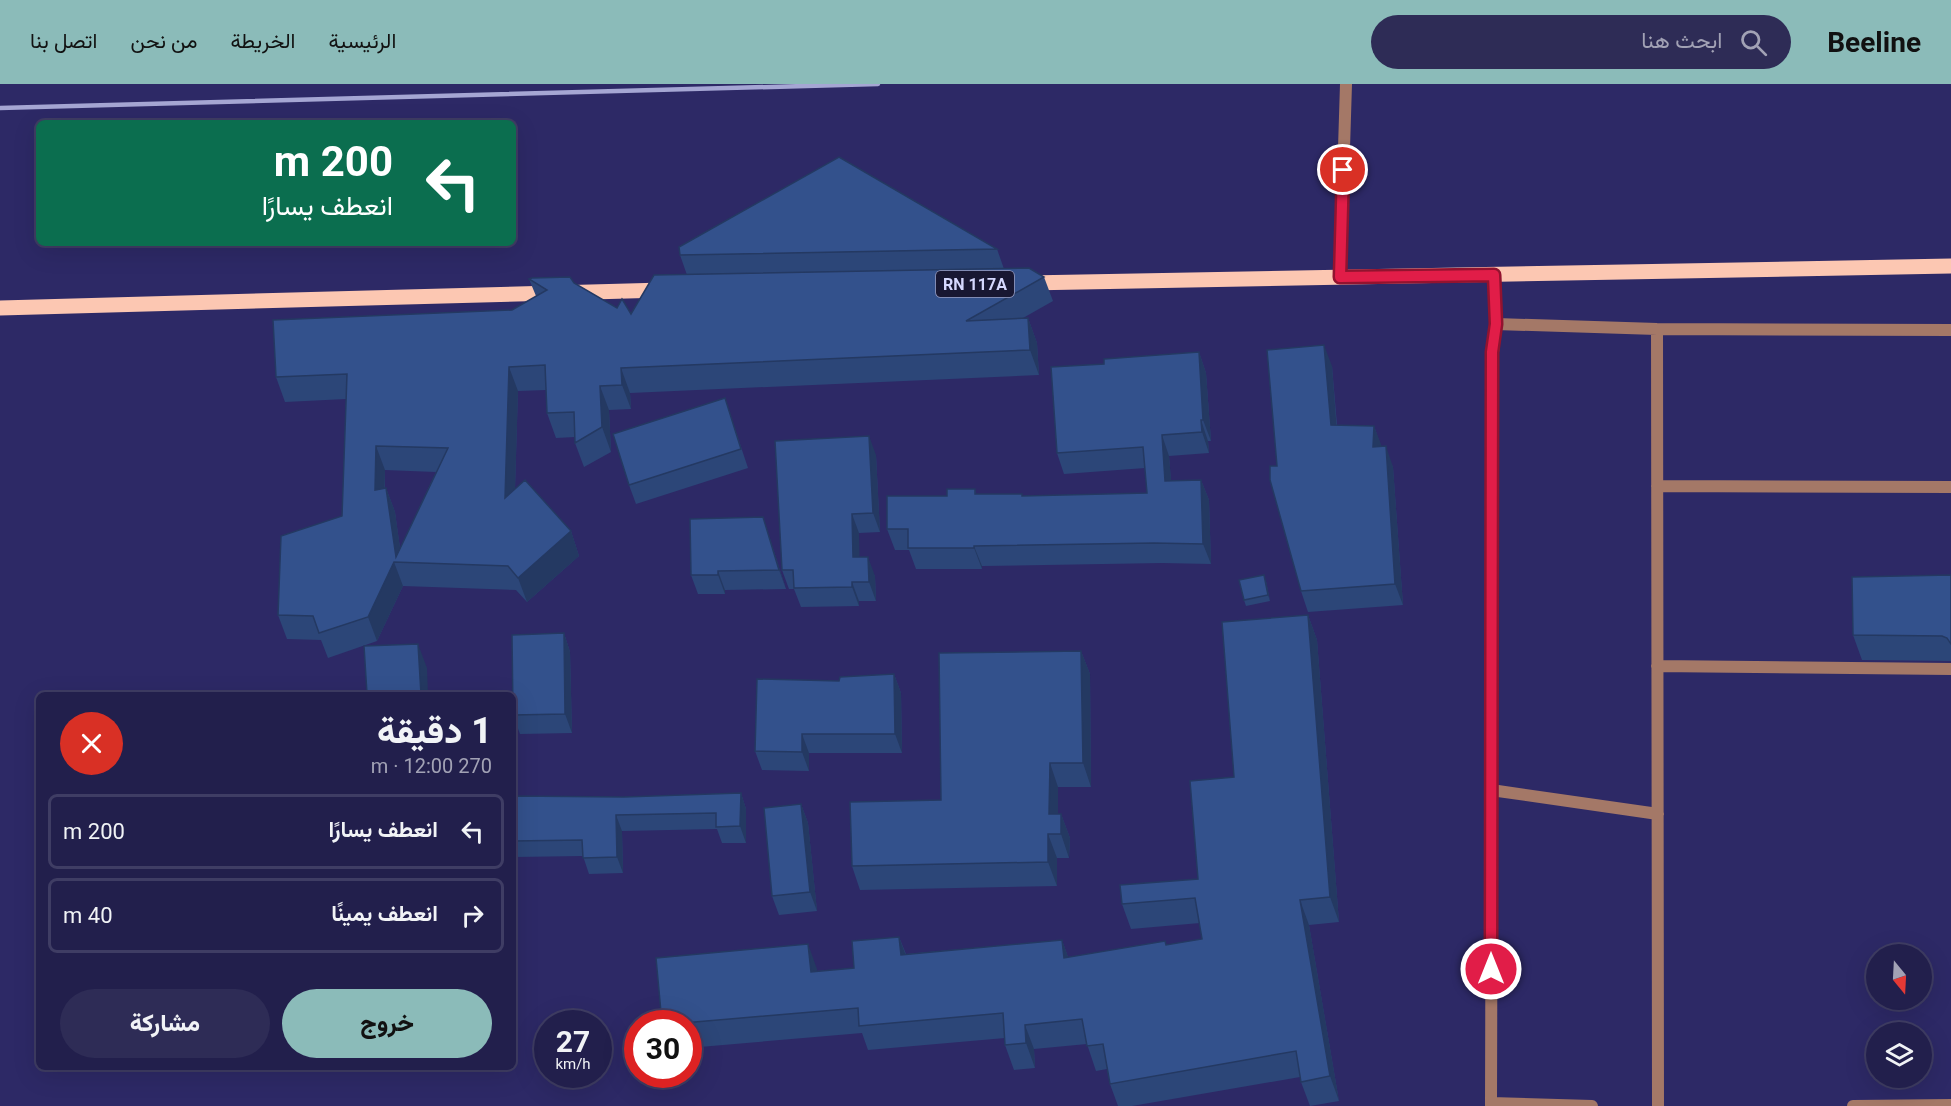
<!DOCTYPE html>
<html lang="ar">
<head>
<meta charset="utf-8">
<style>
  :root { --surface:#221f4c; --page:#2e2c56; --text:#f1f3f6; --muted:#a2a2b5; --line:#3f3d64; --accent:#8bbbb9 }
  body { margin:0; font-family:Roboto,Vazirmatn,sans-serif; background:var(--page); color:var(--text); direction:rtl; height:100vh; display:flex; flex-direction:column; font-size:22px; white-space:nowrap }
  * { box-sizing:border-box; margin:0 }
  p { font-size:20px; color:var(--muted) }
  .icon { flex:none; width:33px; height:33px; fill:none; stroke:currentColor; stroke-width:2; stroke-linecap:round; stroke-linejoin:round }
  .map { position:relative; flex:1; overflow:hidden; direction:ltr }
  .panel { position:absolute; left:36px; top:608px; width:480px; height:378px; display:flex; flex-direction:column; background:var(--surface); border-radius:9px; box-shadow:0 6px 24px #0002,0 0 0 2px var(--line); direction:rtl }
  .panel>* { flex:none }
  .hud { position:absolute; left:36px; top:36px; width:480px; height:126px; border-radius:9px; box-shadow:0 6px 24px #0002,0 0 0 2px var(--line); direction:rtl; background:#0b6e4f; color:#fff; overflow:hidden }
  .needle { width:39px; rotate:162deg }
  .controls { position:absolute; left:1866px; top:860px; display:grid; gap:12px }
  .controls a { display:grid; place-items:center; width:66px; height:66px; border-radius:50%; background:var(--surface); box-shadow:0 6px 24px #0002,0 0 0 2px var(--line); font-size:30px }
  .speed { position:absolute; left:534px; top:926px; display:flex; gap:12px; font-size:30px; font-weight:700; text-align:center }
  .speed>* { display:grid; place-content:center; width:78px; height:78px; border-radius:50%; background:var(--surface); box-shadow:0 6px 24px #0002,0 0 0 2px var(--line); line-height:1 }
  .speed small { font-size:15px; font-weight:400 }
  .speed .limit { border:9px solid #d22; background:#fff; color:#111 }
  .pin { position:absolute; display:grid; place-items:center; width:51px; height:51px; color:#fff; margin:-26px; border:3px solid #fff; border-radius:50%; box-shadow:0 2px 6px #0007 }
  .me { position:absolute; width:66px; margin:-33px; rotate:0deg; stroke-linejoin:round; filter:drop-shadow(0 0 4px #0008) }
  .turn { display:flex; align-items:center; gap:21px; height:126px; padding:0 24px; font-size:27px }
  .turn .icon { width:78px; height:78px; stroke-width:2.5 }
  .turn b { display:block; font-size:42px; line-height:51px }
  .round { display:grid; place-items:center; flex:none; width:63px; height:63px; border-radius:32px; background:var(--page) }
  .head { display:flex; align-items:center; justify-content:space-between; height:102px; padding:0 24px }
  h1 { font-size:36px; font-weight:800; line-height:45px }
  .button { display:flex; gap:12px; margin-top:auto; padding:12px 24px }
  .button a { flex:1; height:69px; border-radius:36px; background:var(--accent); color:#111; font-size:24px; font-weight:800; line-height:69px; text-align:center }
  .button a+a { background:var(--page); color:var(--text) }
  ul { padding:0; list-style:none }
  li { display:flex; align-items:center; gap:18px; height:75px; margin:0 12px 9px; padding:0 12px; border:3px solid var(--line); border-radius:9px }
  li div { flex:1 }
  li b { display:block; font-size:22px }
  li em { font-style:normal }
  header { display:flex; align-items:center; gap:36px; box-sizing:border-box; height:84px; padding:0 30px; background:var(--accent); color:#111 }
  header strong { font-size:28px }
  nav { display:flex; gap:33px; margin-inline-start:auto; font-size:21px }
  .search { width:420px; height:54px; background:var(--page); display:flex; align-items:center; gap:15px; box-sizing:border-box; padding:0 21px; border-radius:33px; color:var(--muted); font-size:22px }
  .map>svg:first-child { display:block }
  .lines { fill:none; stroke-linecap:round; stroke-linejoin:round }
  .minor { stroke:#a47867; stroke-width:12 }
  .primary { stroke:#fcc7b2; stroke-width:15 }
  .rail { stroke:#a5a6d3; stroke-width:4.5 }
  .wall { fill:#2c4678; fill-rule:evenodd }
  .shaded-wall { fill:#243962 }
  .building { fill:#33518c; stroke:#243962; stroke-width:1.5; fill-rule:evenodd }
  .route-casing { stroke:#92132f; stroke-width:15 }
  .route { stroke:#e11d48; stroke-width:10 }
  .labels { text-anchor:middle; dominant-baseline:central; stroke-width:5; stroke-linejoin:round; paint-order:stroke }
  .shield { fill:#181732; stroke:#9c9ec1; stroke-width:1.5 }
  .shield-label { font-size:16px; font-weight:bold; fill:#d5d8fe }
</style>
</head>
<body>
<header>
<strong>Beeline</strong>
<div class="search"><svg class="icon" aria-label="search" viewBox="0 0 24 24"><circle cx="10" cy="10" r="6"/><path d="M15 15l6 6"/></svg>ابحث هنا</div>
<nav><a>الرئيسية</a><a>الخريطة</a><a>من نحن</a><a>اتصل بنا</a></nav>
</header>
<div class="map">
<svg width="1951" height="1022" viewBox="0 0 1951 1022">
  <rect width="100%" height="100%" fill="#2d2966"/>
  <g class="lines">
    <!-- minor -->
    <path class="minor" d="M 1494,191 L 1496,240
      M 1340,193 L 1346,0
      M 1657,245 L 1658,1022
      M 1657,402 L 1951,403
      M 1657,582 L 1951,585
      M 1491,706 L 1658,730
      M 1491,1019 L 1592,1022
      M 1491,1022 L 1493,268 L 1496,240 L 1657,245 L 1951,246
      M 1853,1022 L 1951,1021"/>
    <!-- primary -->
    <path class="primary" d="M 1027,199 L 1951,182
      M 0,224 L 664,206"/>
    <!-- rail -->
    <path class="rail" d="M 0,24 L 878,0"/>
  </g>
  <!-- wall -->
  <path class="wall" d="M 997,165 L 1004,185 L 1044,193 L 1053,217 L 1023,234 L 1028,234 L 1037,259 L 1039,291 L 630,309 L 631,325 L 609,326 L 611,368 L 584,383 L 575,359 L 575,353 L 556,354 L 547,329 L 546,306 L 518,307 L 515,405 L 571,447 L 579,472 L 527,518 L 516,506 L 403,502 L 377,557 L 328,574 L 321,556 L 287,555 L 278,531 L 342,432 L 346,315 L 285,318 L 276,293 L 512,226 L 536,212 L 529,195 L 574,199 L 617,224 L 631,230 L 687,191 L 680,171 ZM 385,386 L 436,388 L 400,464 L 395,428 L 386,404 L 385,404 Z
    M 1199,268 L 1206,289 L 1211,357 L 1208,357 L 1209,369 L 1169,372 L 1171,397 L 1201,396 L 1209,416 L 1211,480 L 1162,479 L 982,482 L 982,485 L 916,485 L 909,466 L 895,466 L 887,445 L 947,412 L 975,405 L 976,410 L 1023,412 L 1147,409 L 1145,384 L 1064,390 L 1057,369 L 1104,280 Z
    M 1332,282 L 1337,341 L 1374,342 L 1381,362 L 1393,383 L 1403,521 L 1308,528 L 1301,507 L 1277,382 Z
    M 731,333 L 748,384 L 636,420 L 629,401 Z
    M 876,371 L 880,448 L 859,449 L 859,473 L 875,492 L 876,517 L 859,517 L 859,522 L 801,523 L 794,505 L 789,505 L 782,486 Z
    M 763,433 L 786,505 L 725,506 L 725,510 L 698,510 L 691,491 Z
    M 1951,491 L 1951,577 L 1862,576 L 1853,551 Z
    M 1266,497 L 1270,517 L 1246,522 L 1244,516 Z
    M 1308,531 L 1317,556 L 1339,838 L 1309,841 L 1339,1017 L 1310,1022 L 1301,998 L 1300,993 L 1132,1022 L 1118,1022 L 1110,1000 L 1107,985 L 1096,987 L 1087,960 L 1034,965 L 1035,984 L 1014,986 L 1005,961 L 1005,954 L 868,966 L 862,949 L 688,964 L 688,939 L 662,939 L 817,885 L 817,887 L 854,884 L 899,853 L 906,870 L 1062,856 L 1068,873 L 1166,861 L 1202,855 L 1200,839 L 1131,845 L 1122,820 L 1198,795 L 1234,693 Z
    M 564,549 L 570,568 L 572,649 L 520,650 L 513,631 Z
    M 1081,567 L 1090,590 L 1091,703 L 1058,703 L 1058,730 L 1061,730 L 1070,754 L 1069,774 L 1057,774 L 1057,802 L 860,806 L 852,782 L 941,716 Z
    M 894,590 L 901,609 L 902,669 L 809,669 L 809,687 L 762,686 L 755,667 L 839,597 Z
    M 741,709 L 746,725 L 746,759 L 722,759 L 717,745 L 622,747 L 623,789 L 589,790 L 583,772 L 514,773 L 513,770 L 513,712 L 624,713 Z
    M 801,720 L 808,739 L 817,827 L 779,831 L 772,812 Z"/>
  <!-- shaded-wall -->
  <path class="shaded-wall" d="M 1028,234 L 1037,259 L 1039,291 L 1030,266 Z
    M 1324,261 L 1332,282 L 1338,362 L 1331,341 Z
    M 1199,268 L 1206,289 L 1211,357 L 1203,336 Z
    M 509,283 L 518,307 L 514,438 L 505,414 Z
    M 621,284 L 630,309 L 631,325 L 622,301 Z
    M 600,302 L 609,326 L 611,368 L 602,343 Z
    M 1201,336 L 1208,357 L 1209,369 L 1202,348 Z
    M 1374,342 L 1382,363 L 1373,363 Z
    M 1162,351 L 1169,372 L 1173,418 L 1165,397 Z
    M 869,352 L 876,371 L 880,448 L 873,429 Z
    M 376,362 L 385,386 L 384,430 L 375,406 Z
    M 1386,362 L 1393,383 L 1403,521 L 1395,500 Z
    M 1201,396 L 1209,416 L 1211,480 L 1203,460 Z
    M 386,404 L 395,428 L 402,478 L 396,473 Z
    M 852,430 L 859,449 L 860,492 L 853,473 Z
    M 763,433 L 769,452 L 786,505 L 779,486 Z
    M 571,447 L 579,472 L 527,518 L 518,494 Z
    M 974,462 L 982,482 L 982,485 L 974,464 Z
    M 868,473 L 875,492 L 876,517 L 869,498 Z
    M 394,478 L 403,502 L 377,557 L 368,533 Z
    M 718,487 L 725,506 L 725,510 L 718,491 Z
    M 1264,491 L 1266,497 L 1270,517 L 1268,511 Z
    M 852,498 L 859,517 L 859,522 L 852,503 Z
    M 1308,531 L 1317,556 L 1339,838 L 1330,813 Z
    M 564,549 L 570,568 L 572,649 L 565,630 Z
    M 418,560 L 427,584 L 428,610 L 421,610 Z
    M 1081,567 L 1090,590 L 1091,703 L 1083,679 Z
    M 894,590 L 901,609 L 902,669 L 895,650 Z
    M 802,650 L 809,669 L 809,687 L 802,668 Z
    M 1050,679 L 1058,703 L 1058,750 L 1049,730 Z
    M 741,709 L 746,725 L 746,759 L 740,742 Z
    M 801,720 L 808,739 L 817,827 L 810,808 Z
    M 1061,730 L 1070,754 L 1069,774 L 1061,750 Z
    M 616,731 L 622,747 L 623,789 L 617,773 Z
    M 1048,750 L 1057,774 L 1057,802 L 1048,778 Z
    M 1300,816 L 1309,841 L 1339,1017 L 1330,992 Z
    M 899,853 L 908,877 L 901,871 Z
    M 1062,856 L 1071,881 L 1064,874 Z
    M 808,860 L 817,885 L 820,912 L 811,888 Z
    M 1025,941 L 1034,965 L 1035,984 L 1026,959 Z"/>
  <!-- building -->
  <path class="building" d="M 839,73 L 997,165 L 680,171 L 679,163 Z
    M 1029,184 L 1044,193 L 966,237 L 1028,234 L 1030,266 L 621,284 L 622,301 L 600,302 L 602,343 L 575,359 L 574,328 L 547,329 L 545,281 L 509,283 L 505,414 L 525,396 L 571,447 L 518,494 L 508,482 L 394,478 L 368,533 L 319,549 L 313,532 L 278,531 L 281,452 L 342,432 L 347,290 L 276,293 L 273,236 L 512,226 L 547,206 L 529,195 L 532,194 L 570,193 L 574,199 L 617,224 L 622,215 L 631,230 L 654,191 ZM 376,362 L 448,364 L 396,473 L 386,404 L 375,406 Z
    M 1324,261 L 1331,341 L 1374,342 L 1373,363 L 1386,362 L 1395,500 L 1301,507 L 1270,396 L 1270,382 L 1277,382 L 1267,266 Z
    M 1199,268 L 1203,336 L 1201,336 L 1202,348 L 1162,351 L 1165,397 L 1201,396 L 1203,460 L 1154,459 L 974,462 L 974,464 L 908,464 L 908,445 L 887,445 L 887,412 L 947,412 L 947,405 L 975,405 L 975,410 L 1022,410 L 1022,412 L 1147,409 L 1143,363 L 1057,369 L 1051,283 L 1104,280 L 1104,275 Z
    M 725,314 L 741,365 L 629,401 L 613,350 Z
    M 869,352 L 873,429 L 852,430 L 853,473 L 868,473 L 869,498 L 852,498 L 852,503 L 794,504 L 793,486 L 782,486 L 775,357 Z
    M 763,433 L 779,486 L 718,487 L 718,491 L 691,491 L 690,435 Z
    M 1264,491 L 1268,511 L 1244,516 L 1239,496 Z
    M 1951,491 L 1951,560 L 1947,554 L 1942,552 L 1853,551 L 1852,493 Z
    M 1308,531 L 1330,813 L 1300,816 L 1330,992 L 1301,998 L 1296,967 L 1110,1000 L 1103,960 L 1087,962 L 1082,935 L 1025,941 L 1026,959 L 1005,961 L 1003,929 L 859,942 L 858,924 L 683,939 L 662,939 L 656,874 L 808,860 L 811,888 L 854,884 L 852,857 L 899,853 L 901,871 L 1062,856 L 1064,874 L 1165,857 L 1166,861 L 1202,855 L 1195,814 L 1122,820 L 1120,801 L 1198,795 L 1190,697 L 1234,693 L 1222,538 Z
    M 564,549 L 565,630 L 513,631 L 512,551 Z
    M 418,560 L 421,610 L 367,610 L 364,562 Z
    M 1081,567 L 1083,679 L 1050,679 L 1049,730 L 1061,730 L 1061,750 L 1048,750 L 1048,778 L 852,782 L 850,718 L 941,716 L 939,569 Z
    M 894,590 L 895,650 L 802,650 L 802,668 L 755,667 L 757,595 L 839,597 L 840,593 Z
    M 741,709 L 740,742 L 716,743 L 716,729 L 616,731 L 617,773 L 583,774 L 582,756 L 513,757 L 513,712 L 624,713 Z
    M 801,720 L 810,808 L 772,812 L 764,724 Z"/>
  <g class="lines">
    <defs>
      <path id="route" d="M 1343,86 L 1340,193 L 1494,191 L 1496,240 L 1492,268 L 1491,885"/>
    </defs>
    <!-- route casing -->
    <use href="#route" class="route-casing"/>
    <!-- route -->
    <use href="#route" class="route"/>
  </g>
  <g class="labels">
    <!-- shield labels -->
    <rect class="shield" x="936" y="187" width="78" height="26" rx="4.5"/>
    <g class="shield-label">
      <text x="975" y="200">RN 117A</text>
    </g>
  </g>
</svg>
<div class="controls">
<a><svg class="needle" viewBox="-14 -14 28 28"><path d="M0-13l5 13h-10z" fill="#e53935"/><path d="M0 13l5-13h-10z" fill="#a2a2b5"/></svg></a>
<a><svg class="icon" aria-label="layers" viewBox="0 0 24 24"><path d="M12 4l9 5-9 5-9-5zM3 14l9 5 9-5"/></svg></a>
</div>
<div class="speed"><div>27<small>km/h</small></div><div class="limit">30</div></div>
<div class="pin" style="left:1343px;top:86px;background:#d93025"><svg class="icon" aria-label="arrive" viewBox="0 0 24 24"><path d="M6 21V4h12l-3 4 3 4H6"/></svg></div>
<svg class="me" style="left:1491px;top:885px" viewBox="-20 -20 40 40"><circle r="17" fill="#e11d48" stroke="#fff" stroke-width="3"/><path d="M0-11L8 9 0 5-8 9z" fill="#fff"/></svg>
<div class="hud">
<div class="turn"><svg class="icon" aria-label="left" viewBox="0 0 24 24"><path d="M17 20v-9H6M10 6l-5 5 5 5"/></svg><div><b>200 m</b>انعطف يسارًا</div></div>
</div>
<section class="panel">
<div class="head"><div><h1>1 دقيقة</h1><p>270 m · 12:00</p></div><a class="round" style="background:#d93025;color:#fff"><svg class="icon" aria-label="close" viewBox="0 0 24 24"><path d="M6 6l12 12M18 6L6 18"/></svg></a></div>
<ul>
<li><svg class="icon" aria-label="left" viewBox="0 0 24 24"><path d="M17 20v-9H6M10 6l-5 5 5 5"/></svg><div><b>انعطف يسارًا</b></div><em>200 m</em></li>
<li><svg class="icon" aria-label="right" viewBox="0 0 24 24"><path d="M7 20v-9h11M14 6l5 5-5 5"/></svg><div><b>انعطف يمينًا</b></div><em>40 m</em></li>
</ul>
<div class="button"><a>خروج</a><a>مشاركة</a></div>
</section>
</div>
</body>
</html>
